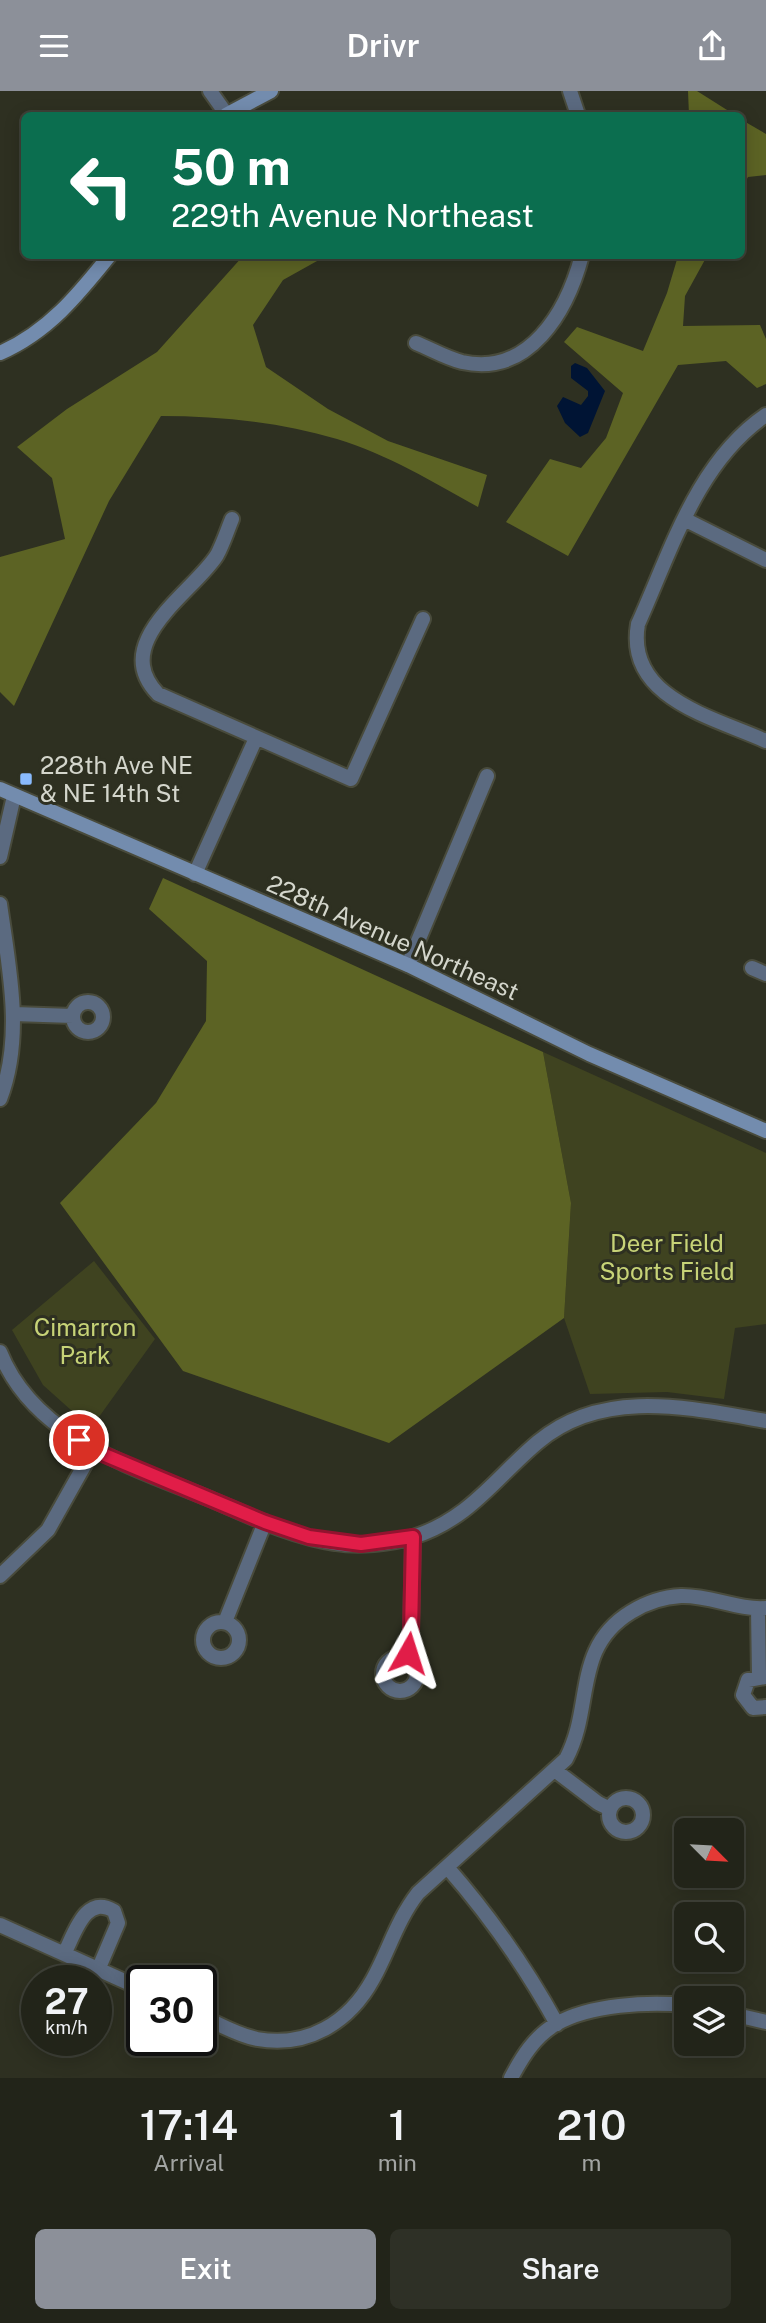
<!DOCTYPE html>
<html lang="en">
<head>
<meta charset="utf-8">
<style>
  :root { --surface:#222419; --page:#2e3026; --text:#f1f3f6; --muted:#a2a4a2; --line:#3f4138; --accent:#8c9099 }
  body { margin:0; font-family:"Public Sans",sans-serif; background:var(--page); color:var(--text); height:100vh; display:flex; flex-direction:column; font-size:26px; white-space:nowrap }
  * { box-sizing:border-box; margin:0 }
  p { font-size:23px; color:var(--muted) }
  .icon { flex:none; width:38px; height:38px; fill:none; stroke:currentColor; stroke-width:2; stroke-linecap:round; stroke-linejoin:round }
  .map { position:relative; height:1987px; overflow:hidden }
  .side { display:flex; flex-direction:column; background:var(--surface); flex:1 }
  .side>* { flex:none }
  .guide { position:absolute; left:21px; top:21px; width:724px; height:147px; border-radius:10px; box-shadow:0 4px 18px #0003,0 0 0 2px var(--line); background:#0b6e4f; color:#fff; overflow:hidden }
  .needle { width:46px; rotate:114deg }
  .controls { position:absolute; left:674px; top:1727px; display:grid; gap:14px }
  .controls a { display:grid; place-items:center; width:70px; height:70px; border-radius:10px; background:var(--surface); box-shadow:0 4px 18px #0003,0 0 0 2px var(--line); font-size:35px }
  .speed { position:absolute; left:21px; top:1874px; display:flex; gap:14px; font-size:35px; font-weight:700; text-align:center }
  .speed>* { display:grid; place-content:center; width:91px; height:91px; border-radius:50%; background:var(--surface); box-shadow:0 4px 18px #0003,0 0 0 2px var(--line); line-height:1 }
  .speed small { font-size:18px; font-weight:400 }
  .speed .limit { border:4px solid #111; border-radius:10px; background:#fff; color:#111 }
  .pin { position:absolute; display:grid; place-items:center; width:60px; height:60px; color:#fff; margin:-30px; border:4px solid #fff; border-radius:50%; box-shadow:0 2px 7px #0007 }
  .me { position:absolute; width:77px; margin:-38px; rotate:6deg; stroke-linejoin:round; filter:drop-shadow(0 0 5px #0008) }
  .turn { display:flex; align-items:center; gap:24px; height:147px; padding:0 35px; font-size:32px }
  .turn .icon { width:91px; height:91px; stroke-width:2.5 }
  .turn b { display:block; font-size:49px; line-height:60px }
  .eta { display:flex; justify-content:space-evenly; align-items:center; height:119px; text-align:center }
  .eta b { font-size:42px; font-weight:600; line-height:49px }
  .primary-button { display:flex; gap:14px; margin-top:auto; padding:14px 35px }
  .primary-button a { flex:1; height:80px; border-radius:10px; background:var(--accent); color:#fff; font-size:28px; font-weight:600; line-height:80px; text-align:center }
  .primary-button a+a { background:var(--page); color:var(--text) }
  header { display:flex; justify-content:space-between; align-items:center; height:91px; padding:0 35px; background:var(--accent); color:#fff; font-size:32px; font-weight:600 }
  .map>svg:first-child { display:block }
  .green { fill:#3f4320 }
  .forest { fill:#5c6324 }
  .water { fill:#001434 }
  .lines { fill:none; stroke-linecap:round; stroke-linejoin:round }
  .street-casing { stroke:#494b3c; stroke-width:18 }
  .secondary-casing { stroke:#494b3c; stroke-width:18 }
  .street { stroke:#5b6a80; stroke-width:14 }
  .secondary { stroke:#738cae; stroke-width:14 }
  .route-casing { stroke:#92132f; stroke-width:18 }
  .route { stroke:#e11d48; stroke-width:12 }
  .poi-dot { fill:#89bafc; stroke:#2e3021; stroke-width:2.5 }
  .labels { text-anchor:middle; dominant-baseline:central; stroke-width:6; stroke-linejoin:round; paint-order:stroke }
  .poi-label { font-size:24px; fill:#d4d6cc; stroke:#2e3021; text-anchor:start }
  .street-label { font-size:24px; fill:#d4d6cc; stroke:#2e3021 }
  .park-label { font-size:24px; fill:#c7d377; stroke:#2e3021 }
</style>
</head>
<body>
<header><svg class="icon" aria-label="menu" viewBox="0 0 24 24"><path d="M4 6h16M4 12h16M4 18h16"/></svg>Drivr<svg class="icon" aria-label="share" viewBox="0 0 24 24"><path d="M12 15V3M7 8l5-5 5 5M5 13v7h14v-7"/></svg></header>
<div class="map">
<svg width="766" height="1987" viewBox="0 0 766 1987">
  <rect width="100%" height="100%" fill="#2e3021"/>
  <!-- green -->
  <path class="green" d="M 543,961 L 766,1062 L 766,1233 L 735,1237 L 724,1308 L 667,1301 L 590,1303 L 564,1227 L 571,1112 Z
    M 94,1170 L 155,1248 L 91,1337 L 43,1294 L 12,1239 Z"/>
  <!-- forest -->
  <path class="forest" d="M 688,0 L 697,0 L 735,24 L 689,24 Z
    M 742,29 L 766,43 L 766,84 L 748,86 L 742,97 Z
    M 243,165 L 326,165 L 283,189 L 253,234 L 266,276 L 328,318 L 388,350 L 487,384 L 478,416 C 433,391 387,363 337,348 C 280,331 220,325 161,325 L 109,410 L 14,615 L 0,601 L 0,466 L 65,448 L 52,387 L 17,356 L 67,318 L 157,261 Z
    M 678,165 L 707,165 L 685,205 L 683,235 L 760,234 L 766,248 L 766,293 L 757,297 L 726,270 L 678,274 L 568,465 L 506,431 L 550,368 L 581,377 L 606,347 L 623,302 L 564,251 L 577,236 L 643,260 L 667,202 Z
    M 163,787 L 543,961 L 571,1112 L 564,1227 L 389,1352 L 183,1280 L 60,1112 L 156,1012 L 206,930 L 207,870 L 149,818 Z"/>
  <!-- water -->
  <path class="water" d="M 575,272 L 587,277 L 605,300 L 588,342 L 580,346 L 565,332 L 557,315 L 563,306 L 581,314 L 588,305 L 588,300 L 571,287 L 571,275 Z"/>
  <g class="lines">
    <defs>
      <path id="street" d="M 210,0 L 227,24
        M 570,0 L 578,24
        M 416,252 C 431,258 446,267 462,271 C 529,286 567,221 582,164
        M 766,324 C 697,371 671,460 638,533 C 625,607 713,626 766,650
        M 232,428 C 227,440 223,453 217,464 C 194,501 108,551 158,603 L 351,688 L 423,528
        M 686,429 L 766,469
        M 0,766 L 14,705
        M 195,783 L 256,647
        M 0,813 C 9,878 24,945 0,1008
        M 408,874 L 487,685
        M 752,877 L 766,883
        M73 926a15 15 0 1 1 30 0a15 15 0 1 1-30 0Z
        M 14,923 L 73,925
        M 0,1261 C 34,1347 133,1376 210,1408 C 250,1425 292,1446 335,1452 C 358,1456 390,1453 413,1446 C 470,1428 496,1386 538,1351 C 603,1296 690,1317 766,1330
        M 0,1485 L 48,1439 L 93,1359
        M 758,1518 L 759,1585
        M 225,1531 L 265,1431
        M203 1549a18 18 0 1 1 36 0a18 18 0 1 1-36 0Z
        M383 1583a17 17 0 1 1 34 0a17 17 0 1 1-34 0Z
        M 406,1568 L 411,1541 L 413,1446
        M 765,1586 L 748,1589 L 743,1604 L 753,1617 L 766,1616
        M 556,1680 L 598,1712 L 610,1718
        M609 1724a17 17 0 1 1 34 0a17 17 0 1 1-34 0Z
        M 447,1776 C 490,1825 525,1875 557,1933
        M 0,1834 L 142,1898
        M 64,1863 C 75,1842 85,1803 114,1820 L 118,1832 L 98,1879
        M 732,1923 L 766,1931
        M 201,1925 C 219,1933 237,1944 257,1948 C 307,1957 349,1932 373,1888 C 389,1859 397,1829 418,1802 L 566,1668 C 594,1616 572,1557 631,1521 C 647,1511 662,1506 681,1505 C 710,1504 737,1519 766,1517
        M 511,1987 C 522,1966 535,1945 556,1933 C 591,1913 647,1911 686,1914"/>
      <path id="secondary" d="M 226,24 L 271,0
        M 0,262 C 48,241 78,204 110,164
        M 0,698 L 408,874 L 589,963 L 766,1040"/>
    </defs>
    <!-- street casing -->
    <use href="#street" class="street-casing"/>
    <!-- secondary casing -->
    <use href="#secondary" class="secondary-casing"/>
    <!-- street -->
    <use href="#street" class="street"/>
    <!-- secondary -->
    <use href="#secondary" class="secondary"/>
  </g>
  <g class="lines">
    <defs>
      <path id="route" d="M 79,1349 L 93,1359 L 265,1431 L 309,1446 L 361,1453 L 413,1446 L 411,1541 L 408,1562"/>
    </defs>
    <!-- route casing -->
    <use href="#route" class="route-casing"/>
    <!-- route -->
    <use href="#route" class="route"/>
  </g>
  <!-- markers -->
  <rect class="poi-dot" x="19" y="681" width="14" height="14" rx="3.5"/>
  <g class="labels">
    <!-- poi labels -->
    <g class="poi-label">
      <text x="40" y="674">228th Ave NE<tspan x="40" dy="28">&amp; NE 14th St</tspan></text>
    </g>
    <!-- street labels -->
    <g class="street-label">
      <text transform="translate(393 846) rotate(24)">228th Avenue Northeast</text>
    </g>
    <!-- park labels -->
    <g class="park-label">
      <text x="667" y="1152">Deer Field<tspan x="667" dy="28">Sports Field</tspan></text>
      <text x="85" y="1236">Cimarron<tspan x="85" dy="28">Park</tspan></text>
    </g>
  </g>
</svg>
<div class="controls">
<a><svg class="needle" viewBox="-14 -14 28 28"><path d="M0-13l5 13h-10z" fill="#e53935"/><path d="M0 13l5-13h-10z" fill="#a2a4a2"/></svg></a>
<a><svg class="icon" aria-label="search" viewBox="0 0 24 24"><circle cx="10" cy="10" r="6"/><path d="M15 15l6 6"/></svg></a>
<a><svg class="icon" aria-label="layers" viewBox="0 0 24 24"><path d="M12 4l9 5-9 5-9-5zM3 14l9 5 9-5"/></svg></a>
</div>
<div class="speed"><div>27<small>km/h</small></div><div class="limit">30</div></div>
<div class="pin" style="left:79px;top:1349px;background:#d93025"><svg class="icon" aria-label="arrive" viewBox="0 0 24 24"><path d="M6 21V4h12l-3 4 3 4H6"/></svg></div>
<svg class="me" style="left:408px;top:1562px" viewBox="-20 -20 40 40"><path d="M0-17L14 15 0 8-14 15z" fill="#e11d48" stroke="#fff" stroke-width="4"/></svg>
<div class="guide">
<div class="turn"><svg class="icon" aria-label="left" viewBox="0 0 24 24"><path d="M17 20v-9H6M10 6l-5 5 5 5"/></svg><div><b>50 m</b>229th Avenue Northeast</div></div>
</div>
</div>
<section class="side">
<div class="eta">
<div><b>17:14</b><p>Arrival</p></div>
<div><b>1</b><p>min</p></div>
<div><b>210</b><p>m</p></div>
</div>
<div class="primary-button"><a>Exit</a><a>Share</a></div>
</section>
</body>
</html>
